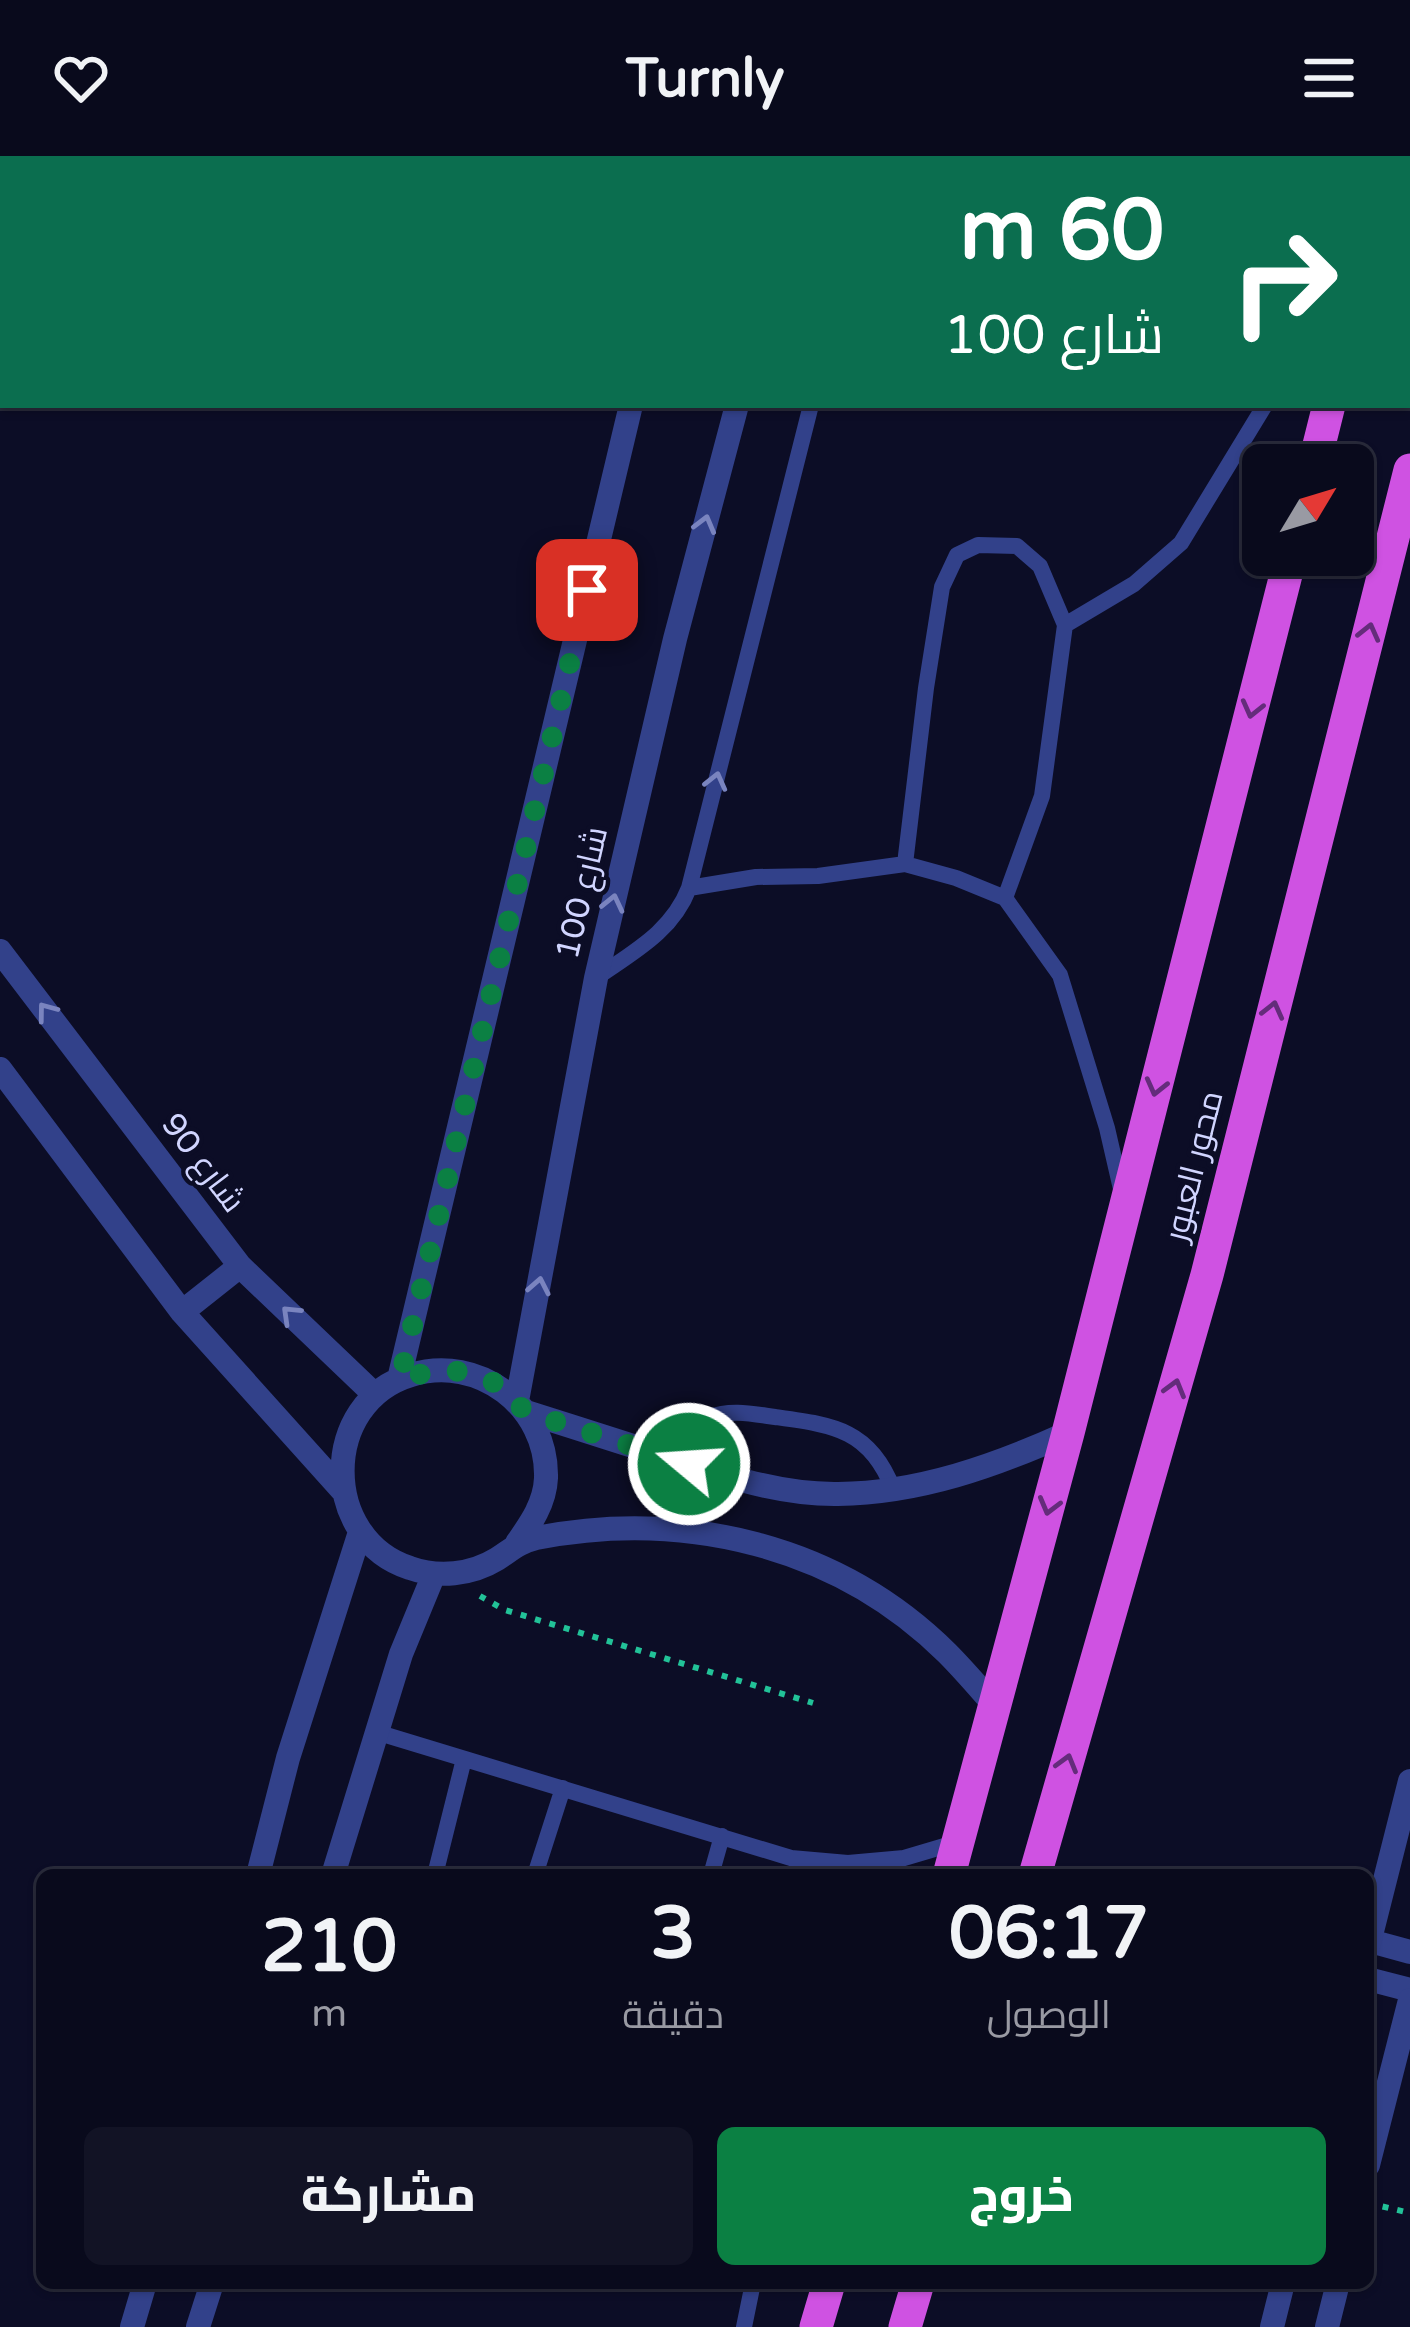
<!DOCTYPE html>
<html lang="ar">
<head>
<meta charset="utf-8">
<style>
  :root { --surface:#090a1c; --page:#121325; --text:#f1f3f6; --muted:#999aa3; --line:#292b3b; --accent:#0b8043 }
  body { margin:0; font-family:"Varela Round",Cairo,sans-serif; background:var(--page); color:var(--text); direction:rtl; height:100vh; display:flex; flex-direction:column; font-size:45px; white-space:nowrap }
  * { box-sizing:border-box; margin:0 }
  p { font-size:39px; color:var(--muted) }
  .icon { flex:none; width:66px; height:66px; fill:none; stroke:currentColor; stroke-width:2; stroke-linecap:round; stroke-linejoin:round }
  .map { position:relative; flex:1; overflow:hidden; direction:ltr }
  .sheet { position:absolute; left:36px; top:1713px; width:1338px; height:420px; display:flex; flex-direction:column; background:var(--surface); border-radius:18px; box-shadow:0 3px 9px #0004,0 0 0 3px var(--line); direction:rtl }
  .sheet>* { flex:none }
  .top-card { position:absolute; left:0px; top:0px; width:1410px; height:252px; box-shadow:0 3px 9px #0004,0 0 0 3px var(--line); direction:rtl; background:#0b6e4f; color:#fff; overflow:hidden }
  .needle { width:78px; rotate:52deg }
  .buttons { position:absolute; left:1242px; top:288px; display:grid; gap:24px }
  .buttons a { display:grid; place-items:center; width:132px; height:132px; border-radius:18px; background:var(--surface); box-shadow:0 3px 9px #0004,0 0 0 3px var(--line); font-size:60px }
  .pin { position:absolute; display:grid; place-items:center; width:102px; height:102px; color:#fff; margin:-51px; border-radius:24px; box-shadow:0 6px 18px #0006 }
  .me { position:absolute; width:132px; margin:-66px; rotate:288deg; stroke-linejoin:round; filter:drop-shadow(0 0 9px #0008) }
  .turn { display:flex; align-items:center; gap:42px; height:252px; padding:0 48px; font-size:54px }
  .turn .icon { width:156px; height:156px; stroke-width:2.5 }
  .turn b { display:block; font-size:84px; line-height:102px }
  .eta { display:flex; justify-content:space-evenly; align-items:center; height:204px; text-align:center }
  .eta b { font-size:72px; font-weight:800; line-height:84px }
  .button { display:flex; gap:24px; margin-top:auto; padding:24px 48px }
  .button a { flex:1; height:138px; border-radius:18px; background:var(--accent); color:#fff; font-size:48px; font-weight:800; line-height:138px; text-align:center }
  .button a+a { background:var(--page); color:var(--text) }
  header { display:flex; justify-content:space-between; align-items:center; height:156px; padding:0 48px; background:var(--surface); font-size:54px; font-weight:800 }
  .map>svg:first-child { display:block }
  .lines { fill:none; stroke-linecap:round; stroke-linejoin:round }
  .path { stroke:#22c298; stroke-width:6; stroke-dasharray:6 9; stroke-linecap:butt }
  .service { stroke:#32418a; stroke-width:16 }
  .minor { stroke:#32418a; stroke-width:24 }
  .tertiary { stroke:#32418a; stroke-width:24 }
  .trunk { stroke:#cf52e2; stroke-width:33 }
  .oneway { stroke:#7a84bf }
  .oneway2 { stroke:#642c7b }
  .route { stroke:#0b8043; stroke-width:21; stroke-dasharray:0 37.8 }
  .labels { text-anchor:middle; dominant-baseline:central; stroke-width:9; stroke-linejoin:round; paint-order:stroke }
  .street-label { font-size:33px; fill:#d1d5ff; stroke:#0c0d26 }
</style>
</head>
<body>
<header><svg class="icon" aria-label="menu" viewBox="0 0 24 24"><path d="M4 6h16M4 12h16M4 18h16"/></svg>Turnly<svg class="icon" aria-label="heart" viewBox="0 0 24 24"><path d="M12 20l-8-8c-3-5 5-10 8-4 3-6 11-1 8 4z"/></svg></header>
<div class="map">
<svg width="1410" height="2171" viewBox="0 0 1410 2171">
  <rect width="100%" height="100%" fill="#0c0d26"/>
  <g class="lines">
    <!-- path -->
    <path class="path" d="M 480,1440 L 505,1454 L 813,1547
      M 1368,2047 L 1410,2057"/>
    <!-- service -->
    <path class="service" d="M 0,44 L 3,45
      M 1065,469 L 1134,428 L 1181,387 L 1265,249
      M 905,708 L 926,532 L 942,431 L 957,399 L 978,389 L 1017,390 L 1040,410 L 1065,469 L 1042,640 L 1005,742
      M 689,732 L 756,721 L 818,720 L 905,708 L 956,722 L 1005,742 L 1060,819 L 1107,972 L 1121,1033
      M 596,822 C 633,796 672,776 689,732 L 811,249
      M 655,1297 C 672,1285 690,1268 710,1261 C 731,1253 753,1258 775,1261 C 833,1269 870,1273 893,1333
      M 376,1576 L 791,1702 L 848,1707 L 904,1702 L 958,1686
      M 435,1719 L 464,1603
      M 535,1719 L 563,1632
      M 711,1719 L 722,1680
      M 744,2171 L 753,2127"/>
    <!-- minor -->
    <path class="minor" d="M 1370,1785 L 1410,1796
      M 1368,1823 L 1410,1834"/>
    <!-- tertiary -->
    <path class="tertiary" d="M 694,3 L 695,0
      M 801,3 L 802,0
      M 0,795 L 240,1110 L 375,1239
      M 0,913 L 182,1156 L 342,1334
      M 182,1156 L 240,1110
      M 399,1223 L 631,249
      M 517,1245 L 596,822 L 675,483 L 737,249
      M 526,1256 C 570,1270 615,1284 658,1298 C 716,1317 777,1339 838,1338 C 919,1337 995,1310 1068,1277
      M 517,1387 C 531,1367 545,1347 546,1322 C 548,1250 478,1198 411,1219 C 320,1246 320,1383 410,1412 C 438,1422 471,1419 497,1403 C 511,1394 519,1386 536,1382 C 684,1353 838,1389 947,1497 C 964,1514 980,1533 996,1551
      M 258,1719 L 288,1602 L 360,1376
      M 333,1719 L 401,1498 L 434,1418
      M 1368,1791 L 1410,1625
      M 1368,2009 L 1410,1844
      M 132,2171 L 145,2127
      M 198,2171 L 212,2127
      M 1272,2171 L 1283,2127
      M 1327,2171 L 1338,2127"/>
    <!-- trunk -->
    <path class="trunk" d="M 1391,3 L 1392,0
      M 1314,309 L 1329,249
      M 949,1719 L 1068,1277 L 1291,399
      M 1035,1719 L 1207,1119 L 1410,314
      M 816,2171 L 829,2127
      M 905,2171 L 918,2127"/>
  </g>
  <!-- one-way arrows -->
  <defs><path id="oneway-chevron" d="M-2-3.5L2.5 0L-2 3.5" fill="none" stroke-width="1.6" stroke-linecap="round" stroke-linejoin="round" transform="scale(3)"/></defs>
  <g class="oneway">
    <use href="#oneway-chevron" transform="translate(705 368) rotate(-75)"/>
    <use href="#oneway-chevron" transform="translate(716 625) rotate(-76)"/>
    <use href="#oneway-chevron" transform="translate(613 747) rotate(-77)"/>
    <use href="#oneway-chevron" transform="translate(46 855) rotate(-127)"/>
    <use href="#oneway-chevron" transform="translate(539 1130) rotate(-79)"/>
    <use href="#oneway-chevron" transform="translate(290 1158) rotate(-136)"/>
  </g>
  <g class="oneway2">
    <use href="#oneway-chevron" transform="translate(1369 476) rotate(-76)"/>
    <use href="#oneway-chevron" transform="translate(1252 553) rotate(104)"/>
    <use href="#oneway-chevron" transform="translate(1273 854) rotate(-76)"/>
    <use href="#oneway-chevron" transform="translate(1156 931) rotate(104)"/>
    <use href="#oneway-chevron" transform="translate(1175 1232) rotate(-74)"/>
    <use href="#oneway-chevron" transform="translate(1049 1350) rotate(105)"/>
    <use href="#oneway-chevron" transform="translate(1067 1607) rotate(-74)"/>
  </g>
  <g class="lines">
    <!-- route -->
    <path class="route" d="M 587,434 L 400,1223 L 442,1213 L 469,1217 L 495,1227 L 526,1256 L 689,1308"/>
  </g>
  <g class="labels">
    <!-- street labels -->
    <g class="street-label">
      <text transform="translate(582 737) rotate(-77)">شارع 100</text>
      <text transform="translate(203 1007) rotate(53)">شارع 90</text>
      <text transform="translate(1194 1010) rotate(-76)">محور العبور</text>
    </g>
  </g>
</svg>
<div class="buttons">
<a><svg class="needle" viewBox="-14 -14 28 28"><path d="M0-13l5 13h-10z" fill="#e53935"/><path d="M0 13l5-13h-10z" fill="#999aa3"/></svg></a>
</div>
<div class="pin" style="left:587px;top:434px;background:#d93025"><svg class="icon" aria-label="arrive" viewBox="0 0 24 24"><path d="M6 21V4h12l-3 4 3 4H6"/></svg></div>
<svg class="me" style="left:689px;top:1308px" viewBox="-20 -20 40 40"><circle r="17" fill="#0b8043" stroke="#fff" stroke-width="3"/><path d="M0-11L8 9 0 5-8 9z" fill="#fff"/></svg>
<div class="top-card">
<div class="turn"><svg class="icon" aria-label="right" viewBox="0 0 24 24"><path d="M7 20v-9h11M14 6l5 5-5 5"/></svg><div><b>60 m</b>شارع 100</div></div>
</div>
<section class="sheet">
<div class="eta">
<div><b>06:17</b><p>الوصول</p></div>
<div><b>3</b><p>دقيقة</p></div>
<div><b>210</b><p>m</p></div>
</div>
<div class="button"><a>خروج</a><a>مشاركة</a></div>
</section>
</div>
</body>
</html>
